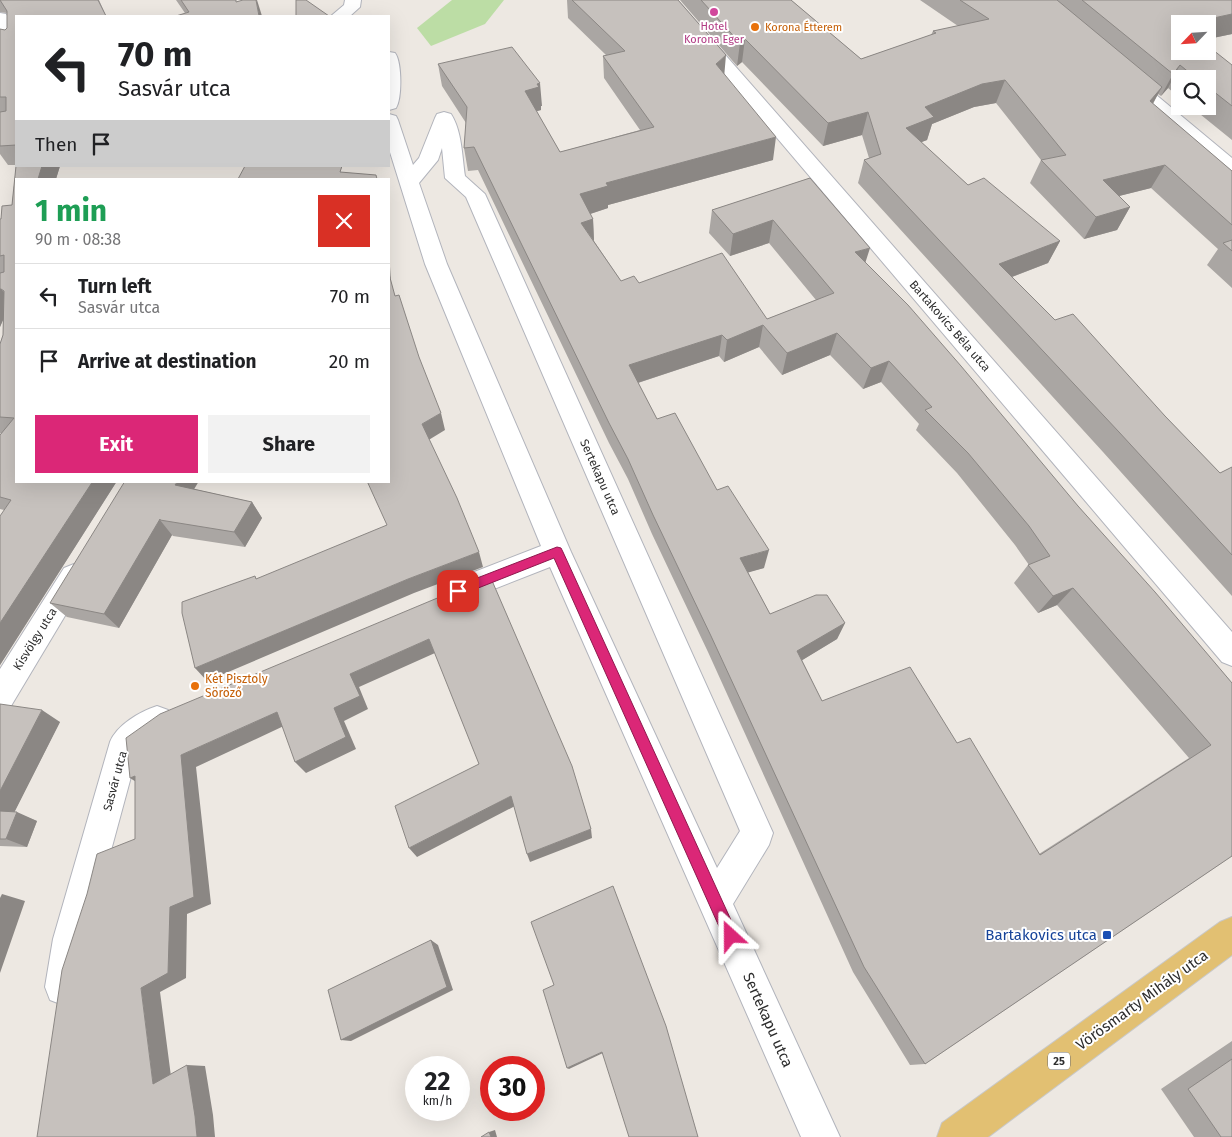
<!DOCTYPE html>
<html lang="en">
<head>
<meta charset="utf-8">
<style>
  :root { --surface:#fff; --page:#f2f2f2; --text:#202124; --muted:#757577; --line:#e0e0e0; --accent:#db2777 }
  body { margin:0; font-family:"Fira Sans",sans-serif; background:var(--page); color:var(--text); height:100vh; display:flex; flex-direction:column; font-size:19px; white-space:nowrap }
  * { box-sizing:border-box; margin:0 }
  p { font-size:16px; color:var(--muted) }
  .icon { flex:none; width:28px; height:28px; fill:none; stroke:currentColor; stroke-width:2; stroke-linecap:round; stroke-linejoin:round }
  .map { position:relative; flex:1; overflow:hidden }
  .side { position:absolute; left:15px; top:178px; width:375px; height:305px; display:flex; flex-direction:column; background:var(--surface); border-radius:0px; box-shadow:0 5px 20px #0002 }
  .side>* { flex:none }
  .guide { position:absolute; left:15px; top:15px; width:375px; height:152px; border-radius:0px; box-shadow:0 5px 20px #0002; background:#fff; color:var(--text); overflow:hidden }
  .needle { width:32px; rotate:245deg }
  .controls { position:absolute; left:1171px; top:15px; display:grid; gap:10px }
  .controls a { display:grid; place-items:center; width:45px; height:45px; border-radius:0px; background:var(--surface); box-shadow:0 5px 20px #0002; font-size:25px }
  .speed { position:absolute; left:405px; top:1056px; display:flex; gap:10px; font-size:25px; font-weight:700; text-align:center }
  .speed>* { display:grid; place-content:center; width:65px; height:65px; border-radius:50%; background:var(--surface); box-shadow:0 5px 20px #0002; line-height:1 }
  .speed small { font-size:12px; font-weight:400 }
  .speed .limit { border:8px solid #d22; background:#fff; color:#111 }
  .pin { position:absolute; display:grid; place-items:center; width:42px; height:42px; color:#fff; margin:-21px; border-radius:10px; box-shadow:0 2px 8px #0006 }
  .me { position:absolute; width:55px; margin:-28px; rotate:336deg; stroke-linejoin:round; filter:drop-shadow(0 0 4px #0008) }
  .turn { display:flex; align-items:center; gap:18px; height:105px; padding:0 20px; font-size:22px }
  .turn .icon { width:65px; height:65px; stroke-width:2.5 }
  .turn b { display:block; font-size:35px; line-height:42px }
  .then { display:flex; align-items:center; height:48px; padding:0 20px; background:#0003; gap:10px; font-size:19px }
  .round { display:grid; place-items:center; flex:none; width:52px; height:52px; border-radius:0px; background:var(--page) }
  .overview { display:flex; align-items:center; justify-content:space-between; height:85px; padding:0 20px }
  h1 { font-size:30px; font-weight:700; line-height:38px; color:#1e9e55 }
  .cta { display:flex; gap:10px; margin-top:auto; padding:10px 20px }
  .cta a { flex:1; height:58px; border-radius:0px; background:var(--accent); color:#fff; font-size:20px; font-weight:700; line-height:58px; text-align:center }
  .cta a+a { background:var(--page); color:var(--text) }
  ul { padding:0; list-style:none }
  li { display:flex; align-items:center; gap:15px; height:65px; padding:0 20px; border-top:1px solid var(--line) }
  li div { flex:1 }
  li b { display:block; font-size:19px }
  li em { font-style:normal }
  .map>svg:first-child { display:block }
  .green { fill:#bcdda5 }
  .lines { fill:none; stroke-linecap:round; stroke-linejoin:round }
  .minor-casing { stroke:#b2b4bc; stroke-width:2 }
  .primary-casing { stroke:#c8c8c8; stroke-width:2 }
  .minor { fill:#fff; fill-rule:evenodd }
  .primary { fill:#e2c072; fill-rule:evenodd }
  .wall { fill:#aaa6a3; fill-rule:evenodd }
  .shaded-wall { fill:#8b8784 }
  .building { fill:#c6c1bd; stroke:#8b8784; fill-rule:evenodd }
  .route { fill:#db2777; stroke:#8e194d }
  .hotel-dot { fill:#d1479c; stroke:#fff; stroke-width:2 }
  .food-dot { fill:#e8710a; stroke:#fff; stroke-width:2 }
  .transit-dot { fill:#1a4fb4; stroke:#fff; stroke-width:2 }
  .labels { text-anchor:middle; dominant-baseline:central; stroke-width:4; stroke-linejoin:round; paint-order:stroke }
  .far-hotel-label { font-size:11px; fill:#b23c85; stroke:#fff }
  .far-food-label { font-size:11px; fill:#c56008; stroke:#fff; text-anchor:start }
  .shield { fill:#fff; stroke:#6c6c6c; stroke-width:1 }
  .shield-label { font-size:11px; font-weight:bold; fill:#2d2d2d }
  .street-label { font-size:12px; fill:#2d2d2d; stroke:#fff }
  .food-label { font-size:12px; fill:#c56008; stroke:#fff; text-anchor:start }
  .near-transit-label { font-size:15px; fill:#164399; stroke:#fff; text-anchor:end }
  .near-street-label { font-size:15px; fill:#2d2d2d; stroke:#fff }
</style>
</head>
<body>
<div class="map">
<svg width="1232" height="1137" viewBox="0 0 1232 1137">
  <rect width="100%" height="100%" fill="#ede8e2"/>
  <!-- green -->
  <path class="green" d="M 452,0 L 504,0 L 485,24 L 431,46 L 417,28 Z"/>
  <g class="lines">
    <defs>
      <path id="minor" d="M 345,0 L 361,0 L 360,7 L 350,16 L 331,16 L 344,5 Z
        M 660,0 L 677,0 L 1232,632 L 1232,666 L 1222,662 Z
        M 0,13 L 6,14 L 16,30 L 16,47 L 10,46 L 0,31 Z
        M 389,52 L 395,53 C 402,62 402,99 396,108 L 389,110 Z
        M 1125,73 L 1131,74 L 1232,158 L 1232,174 L 1225,172 L 1119,82 L 1116,78 L 1119,74 Z
        M 444,112 L 451,114 C 462,131 462,156 465,176 L 485,194 L 773,833 L 769,845 L 733,904 L 840,1137 L 801,1137 L 550,567 L 456,604 L 446,601 L 442,592 L 446,583 L 541,546 L 425,264 L 389,149 L 389,114 L 396,116 L 398,120 L 413,165 L 419,158 L 435,118 L 437,114 ZM 442,148 L 445,178 L 466,197 L 740,831 L 717,868 L 571,552 L 447,264 L 419,183 L 438,160 Z
        M 74,564 L 84,568 L 88,576 L 84,584 L 11,706 L 0,710 L 0,669 L 64,568 Z
        M 157,706 L 168,710 L 172,720 L 168,730 L 138,751 L 87,939 L 81,987 L 76,1000 L 63,1005 L 50,1000 L 45,987 L 53,939 L 110,742 C 117,725 139,712 157,706 Z"/>
      <path id="primary" d="M 1232,917 L 1232,955 L 988,1137 L 937,1137 L 942,1123 L 1220,922 Z"/>
    </defs>
    <!-- minor casing -->
    <use href="#minor" class="minor-casing"/>
    <!-- primary casing -->
    <use href="#primary" class="primary-casing"/>
    <!-- minor -->
    <use href="#minor" class="minor"/>
    <!-- primary -->
    <use href="#primary" class="primary"/>
  </g>
  <!-- wall -->
  <path class="wall" d="M 0,0 L 99,0 L 106,16 L 16,16 L 16,165 L 8,165 L 0,154 L 0,29 L 5,30 L 7,28 L 7,13 L 0,12 Z
    M 176,0 L 236,0 L 185,13 Z
    M 567,0 L 678,0 L 724,74 L 773,160 L 608,205 L 608,208 L 590,214 L 593,219 L 594,241 L 621,281 L 639,283 L 767,319 L 816,300 L 769,243 L 730,256 L 709,233 L 712,210 L 810,178 L 865,262 L 1232,683 L 1232,856 L 925,1064 L 910,1065 L 853,972 L 708,652 L 652,534 L 628,479 L 609,443 L 478,170 L 468,171 L 464,148 L 466,123 L 442,86 L 438,64 L 542,106 L 541,106 L 541,110 L 536,111 L 560,152 L 640,130 L 604,78 L 603,56 L 606,55 L 568,18 ZM 759,347 L 782,375 L 830,355 L 863,389 L 881,382 L 919,424 L 916,430 L 957,473 L 1015,545 L 1029,565 L 1028,565 L 1014,583 L 1038,613 L 1057,605 L 1189,758 L 1039,854 L 957,743 L 822,701 L 802,660 L 837,639 L 845,623 L 770,614 L 748,572 L 764,568 L 717,490 L 657,419 L 638,383 L 719,356 L 724,362 Z
    M 680,0 L 791,0 L 861,59 L 931,35 L 933,31 L 958,26 L 920,0 L 1232,0 L 1232,34 L 1208,39 L 1208,24 L 1180,51 L 1232,65 L 1232,140 L 1190,106 L 1208,106 L 1208,79 L 1180,79 L 1180,98 L 1168,88 L 1161,96 L 1158,94 L 1153,104 L 1232,171 L 1232,288 L 1207,265 L 1218,249 L 1151,188 L 1119,196 L 1130,207 L 1117,230 L 1084,239 L 1030,183 L 1041,160 L 996,103 L 974,107 L 932,124 L 927,140 L 921,142 L 968,185 L 1060,241 L 1048,263 L 1012,277 L 1055,320 L 1165,416 L 1220,473 L 1232,467 L 1232,596 L 1103,452 L 858,183 L 864,160 L 869,158 L 862,135 L 823,146 L 742,62 L 737,66 Z
    M 16,166 L 60,166 L 56,179 L 16,179 L 16,481 L 117,481 L 0,665 L 4,510 L 0,509 L 0,435 L 1,433 L 0,433 L 0,344 L 3,335 L 3,319 L 0,327 L 0,219 L 1,219 L 12,205 Z
    M 194,489 L 252,502 L 262,518 L 245,547 L 173,536 L 172,535 L 119,628 L 67,617 L 50,603 Z
    M 0,704 L 60,722 L 14,812 L 37,821 L 27,847 L 0,846 Z
    M 1232,1041 L 1232,1137 L 1194,1137 L 1161,1089 Z"/>
  <!-- shaded-wall -->
  <path class="shaded-wall" d="M 256,0 L 257,0 L 262,16 L 259,16 Z
    M 1232,14 L 1232,34 L 1208,39 L 1208,24 L 1186,24 Z
    M 745,39 L 742,62 L 737,66 L 740,43 Z
    M 726,55 L 724,78 L 716,64 Z
    M 1180,65 L 1168,88 L 1161,96 L 1173,74 Z
    M 1005,80 L 996,103 L 974,107 L 932,124 L 927,140 L 899,151 L 906,128 L 925,107 L 982,84 Z
    M 540,83 L 542,106 L 541,106 L 541,110 L 527,114 L 525,91 L 537,84 Z
    M 1162,87 L 1149,110 L 1150,101 Z
    M 868,112 L 862,135 L 823,146 L 828,123 Z
    M 776,137 L 773,160 L 608,205 L 608,208 L 581,217 L 580,194 L 606,183 Z
    M 1165,165 L 1151,188 L 1091,203 L 1103,180 Z
    M 42,166 L 60,166 L 56,179 L 38,179 Z
    M 1130,207 L 1117,230 L 1084,239 L 1096,217 Z
    M 593,219 L 594,241 L 581,223 Z
    M 773,220 L 769,243 L 730,256 L 733,234 Z
    M 1060,241 L 1048,263 L 988,286 L 999,264 Z
    M 870,248 L 863,270 L 855,252 Z
    M 389,251 L 391,282 L 389,274 Z
    M 0,289 L 1,289 L 16,307 L 8,309 L 0,327 Z
    M 763,325 L 759,347 L 724,362 L 727,340 Z
    M 837,333 L 830,355 L 782,375 L 787,353 Z
    M 722,335 L 719,356 L 628,386 L 629,365 Z
    M 889,361 L 881,382 L 863,389 L 871,368 Z
    M 441,413 L 445,430 L 427,441 L 422,424 Z
    M 93,481 L 117,481 L 0,665 L 0,623 Z
    M 178,481 L 199,481 L 187,501 L 175,485 Z
    M 252,502 L 262,518 L 245,547 L 234,532 Z
    M 160,519 L 160,520 L 172,535 L 119,628 L 104,614 Z
    M 769,550 L 764,568 L 736,576 L 740,558 Z
    M 479,552 L 483,567 L 414,593 L 207,681 L 195,668 L 408,579 Z
    M 1073,588 L 1057,605 L 1038,613 L 1053,596 Z
    M 845,623 L 837,639 L 791,667 L 797,651 Z
    M 429,639 L 435,653 L 359,687 L 368,709 L 344,721 L 356,749 L 306,773 L 295,762 L 334,708 L 350,674 Z
    M 42,710 L 60,722 L 11,819 L 0,814 L 0,791 Z
    M 277,712 L 288,724 L 196,767 L 211,904 L 187,914 L 186,978 L 160,992 L 172,1084 L 153,1084 L 141,988 L 181,755 Z
    M 135,776 L 147,789 L 130,778 Z
    M 511,796 L 515,806 L 417,857 L 409,848 Z
    M 17,812 L 37,821 L 27,847 L 6,839 Z
    M 591,829 L 592,838 L 530,862 L 527,854 Z
    M 2,894 L 25,901 L 0,973 L 0,898 Z
    M 431,940 L 438,945 L 453,990 L 351,1041 L 341,1040 Z
    M 602,1052 L 603,1053 L 569,1069 L 567,1068 Z
    M 187,1065 L 205,1066 L 213,1115 L 215,1137 L 197,1137 Z
    M 495,1130 L 497,1137 L 491,1137 L 489,1132 Z"/>
  <!-- building -->
  <path class="building" d="M 0,0 L 98,0 L 106,16 L 16,16 L 16,145 L 0,146 L 0,112 L 6,111 L 6,97 L 0,97 L 0,29 L 5,30 L 7,28 L 7,11 Z
    M 181,0 L 236,0 L 236,2 L 243,0 L 256,0 L 259,16 L 176,16 L 189,12 Z
    M 296,0 L 306,0 L 329,16 L 296,16 Z
    M 572,0 L 678,0 L 726,55 L 716,64 L 776,137 L 606,183 L 608,186 L 580,194 L 593,219 L 581,223 L 621,281 L 634,276 L 639,283 L 722,253 L 767,319 L 834,293 L 773,220 L 733,234 L 712,210 L 810,178 L 870,248 L 855,252 L 908,305 L 961,366 L 1078,506 L 1155,592 L 1232,683 L 1232,856 L 925,1064 L 864,967 L 711,636 L 653,515 L 628,459 L 609,423 L 474,147 L 464,148 L 467,107 L 438,64 L 512,47 L 540,83 L 537,84 L 539,87 L 525,91 L 560,152 L 654,127 L 603,56 L 625,51 ZM 763,325 L 787,353 L 837,333 L 871,368 L 889,361 L 932,407 L 925,410 L 968,453 L 1029,526 L 1050,556 L 1028,565 L 1053,596 L 1073,588 L 1211,745 L 1040,855 L 970,738 L 957,743 L 910,667 L 822,701 L 797,651 L 845,623 L 827,595 L 816,595 L 770,614 L 740,558 L 769,550 L 728,486 L 717,490 L 675,413 L 657,419 L 629,365 L 722,335 L 727,340 Z
    M 701,0 L 791,0 L 861,59 L 936,33 L 933,31 L 989,19 L 960,0 L 1057,0 L 1162,87 L 1150,101 L 1232,171 L 1232,225 L 1165,165 L 1103,180 L 1130,207 L 1096,217 L 1041,160 L 1066,155 L 1005,80 L 982,84 L 925,107 L 934,117 L 906,128 L 968,185 L 984,178 L 1060,241 L 999,264 L 1055,320 L 1073,314 L 1165,416 L 1220,473 L 1232,467 L 1232,555 L 1119,432 L 864,160 L 881,154 L 868,112 L 828,123 L 745,39 L 740,43 Z
    M 1082,0 L 1232,0 L 1232,14 L 1186,24 L 1180,24 L 1179,25 L 1180,51 L 1208,51 L 1208,46 L 1232,65 L 1232,106 L 1208,87 L 1208,79 L 1197,79 L 1180,65 L 1173,74 Z
    M 16,166 L 42,166 L 38,179 L 16,179 L 16,481 L 93,481 L 0,623 L 0,516 L 11,500 L 0,497 L 0,435 L 14,418 L 0,417 L 0,344 L 3,335 L 4,291 L 1,289 L 0,289 L 0,273 L 4,272 L 4,255 L 0,256 L 0,219 L 1,219 L 2,206 L 12,205 Z
    M 245,166 L 342,166 L 340,172 L 376,175 L 377,179 L 238,179 Z
    M 1232,240 L 1232,251 L 1223,243 Z
    M 389,274 L 395,296 L 399,295 L 419,357 L 441,413 L 422,424 L 457,498 L 479,552 L 408,579 L 195,668 L 182,613 L 182,602 L 255,576 L 256,579 L 387,525 L 367,481 L 389,481 Z
    M 125,481 L 178,481 L 175,485 L 252,502 L 234,532 L 160,520 L 160,519 L 104,614 L 50,603 Z
    M 490,576 L 572,766 L 591,829 L 527,854 L 511,796 L 409,848 L 395,806 L 479,764 L 429,639 L 350,674 L 360,696 L 334,708 L 346,737 L 295,762 L 277,712 L 181,755 L 194,897 L 170,907 L 168,973 L 141,988 L 153,1084 L 187,1065 L 195,1116 L 197,1137 L 37,1137 L 62,970 L 87,894 L 97,854 L 135,839 L 135,776 L 130,778 L 126,738 L 160,714 Z
    M 0,704 L 42,710 L 0,791 Z
    M 0,811 L 17,812 L 6,839 L 0,839 Z
    M 613,886 L 666,1026 L 698,1137 L 629,1137 L 602,1052 L 567,1068 L 543,990 L 554,985 L 531,922 Z
    M 431,940 L 447,987 L 341,1040 L 328,990 Z
    M 1232,1059 L 1232,1137 L 1221,1137 L 1188,1089 Z
    M 489,1132 L 491,1137 L 481,1137 Z"/>
  <!-- route -->
  <path class="route" d="M 557,547 L 561,548 L 563,552 L 736,931 L 738,936 L 736,942 L 731,944 L 726,942 L 554,558 L 458,596 L 454,594 L 452,591 L 454,587 Z"/>
  <!-- markers -->
  <circle class="hotel-dot" cx="714" cy="12" r="5"/>
  <g class="food-dot">
    <circle cx="755" cy="27" r="5"/>
    <circle cx="195" cy="686" r="5"/>
  </g>
  <rect class="transit-dot" x="1102" y="930" width="10" height="10" rx="2.5"/>
  <g class="labels">
    <!-- far-hotel labels -->
    <g class="far-hotel-label">
      <text x="714" y="26">Hotel<tspan x="714" dy="13">Korona Eger</tspan></text>
    </g>
    <!-- far-food labels -->
    <g class="far-food-label">
      <text x="765" y="27">Korona Étterem</text>
    </g>
    <!-- shield labels -->
    <rect class="shield" x="1048" y="1052.5" width="22" height="17" rx="4"/>
    <g class="shield-label">
      <text x="1059" y="1061">25</text>
    </g>
    <!-- street labels -->
    <g class="street-label">
      <text transform="translate(950 326) rotate(49)">Bartakovics Béla utca</text>
      <text transform="translate(600 477) rotate(66)">Sertekapu utca</text>
      <text transform="translate(35 639) rotate(-58)">Kisvölgy utca</text>
      <text transform="translate(115 781) rotate(-75)">Sasvár utca</text>
    </g>
    <!-- food labels -->
    <g class="food-label">
      <text x="205" y="679">Két Pisztoly<tspan x="205" dy="14">Söröző</tspan></text>
    </g>
    <!-- near-transit labels -->
    <g class="near-transit-label">
      <text x="1097" y="935">Bartakovics utca</text>
    </g>
    <!-- near-street labels -->
    <g class="near-street-label">
      <text transform="translate(1142 1000) rotate(-36)">Vörösmarty Mihály utca</text>
      <text transform="translate(768 1020) rotate(66)">Sertekapu utca</text>
    </g>
  </g>
</svg>
<div class="controls">
<a><svg class="needle" viewBox="-14 -14 28 28"><path d="M0-13l5 13h-10z" fill="#e53935"/><path d="M0 13l5-13h-10z" fill="#757577"/></svg></a>
<a><svg class="icon" aria-label="search" viewBox="0 0 24 24"><circle cx="10" cy="10" r="6"/><path d="M15 15l6 6"/></svg></a>
</div>
<div class="speed"><div>22<small>km/h</small></div><div class="limit">30</div></div>
<div class="pin" style="left:458px;top:591px;background:#d93025"><svg class="icon" aria-label="arrive" viewBox="0 0 24 24"><path d="M6 21V4h12l-3 4 3 4H6"/></svg></div>
<svg class="me" style="left:731px;top:936px" viewBox="-20 -20 40 40"><path d="M0-17L14 15 0 8-14 15z" fill="#db2777" stroke="#fff" stroke-width="4"/></svg>
<div class="guide">
<div class="turn"><svg class="icon" aria-label="left" viewBox="0 0 24 24"><path d="M17 20v-9H6M10 6l-5 5 5 5"/></svg><div><b>70 m</b>Sasvár utca</div></div>
<div class="then">Then<svg class="icon" aria-label="arrive" viewBox="0 0 24 24"><path d="M6 21V4h12l-3 4 3 4H6"/></svg></div>
</div>
<section class="side">
<div class="overview"><div><h1>1 min</h1><p>90 m · 08:38</p></div><a class="round" style="background:#d93025;color:#fff"><svg class="icon" aria-label="close" viewBox="0 0 24 24"><path d="M6 6l12 12M18 6L6 18"/></svg></a></div>
<ul>
<li><svg class="icon" aria-label="left" viewBox="0 0 24 24"><path d="M17 20v-9H6M10 6l-5 5 5 5"/></svg><div><b>Turn left</b><p>Sasvár utca</p></div><em>70 m</em></li>
<li><svg class="icon" aria-label="arrive" viewBox="0 0 24 24"><path d="M6 21V4h12l-3 4 3 4H6"/></svg><div><b>Arrive at destination</b></div><em>20 m</em></li>
</ul>
<div class="cta"><a>Exit</a><a>Share</a></div>
</section>
</div>
</body>
</html>
